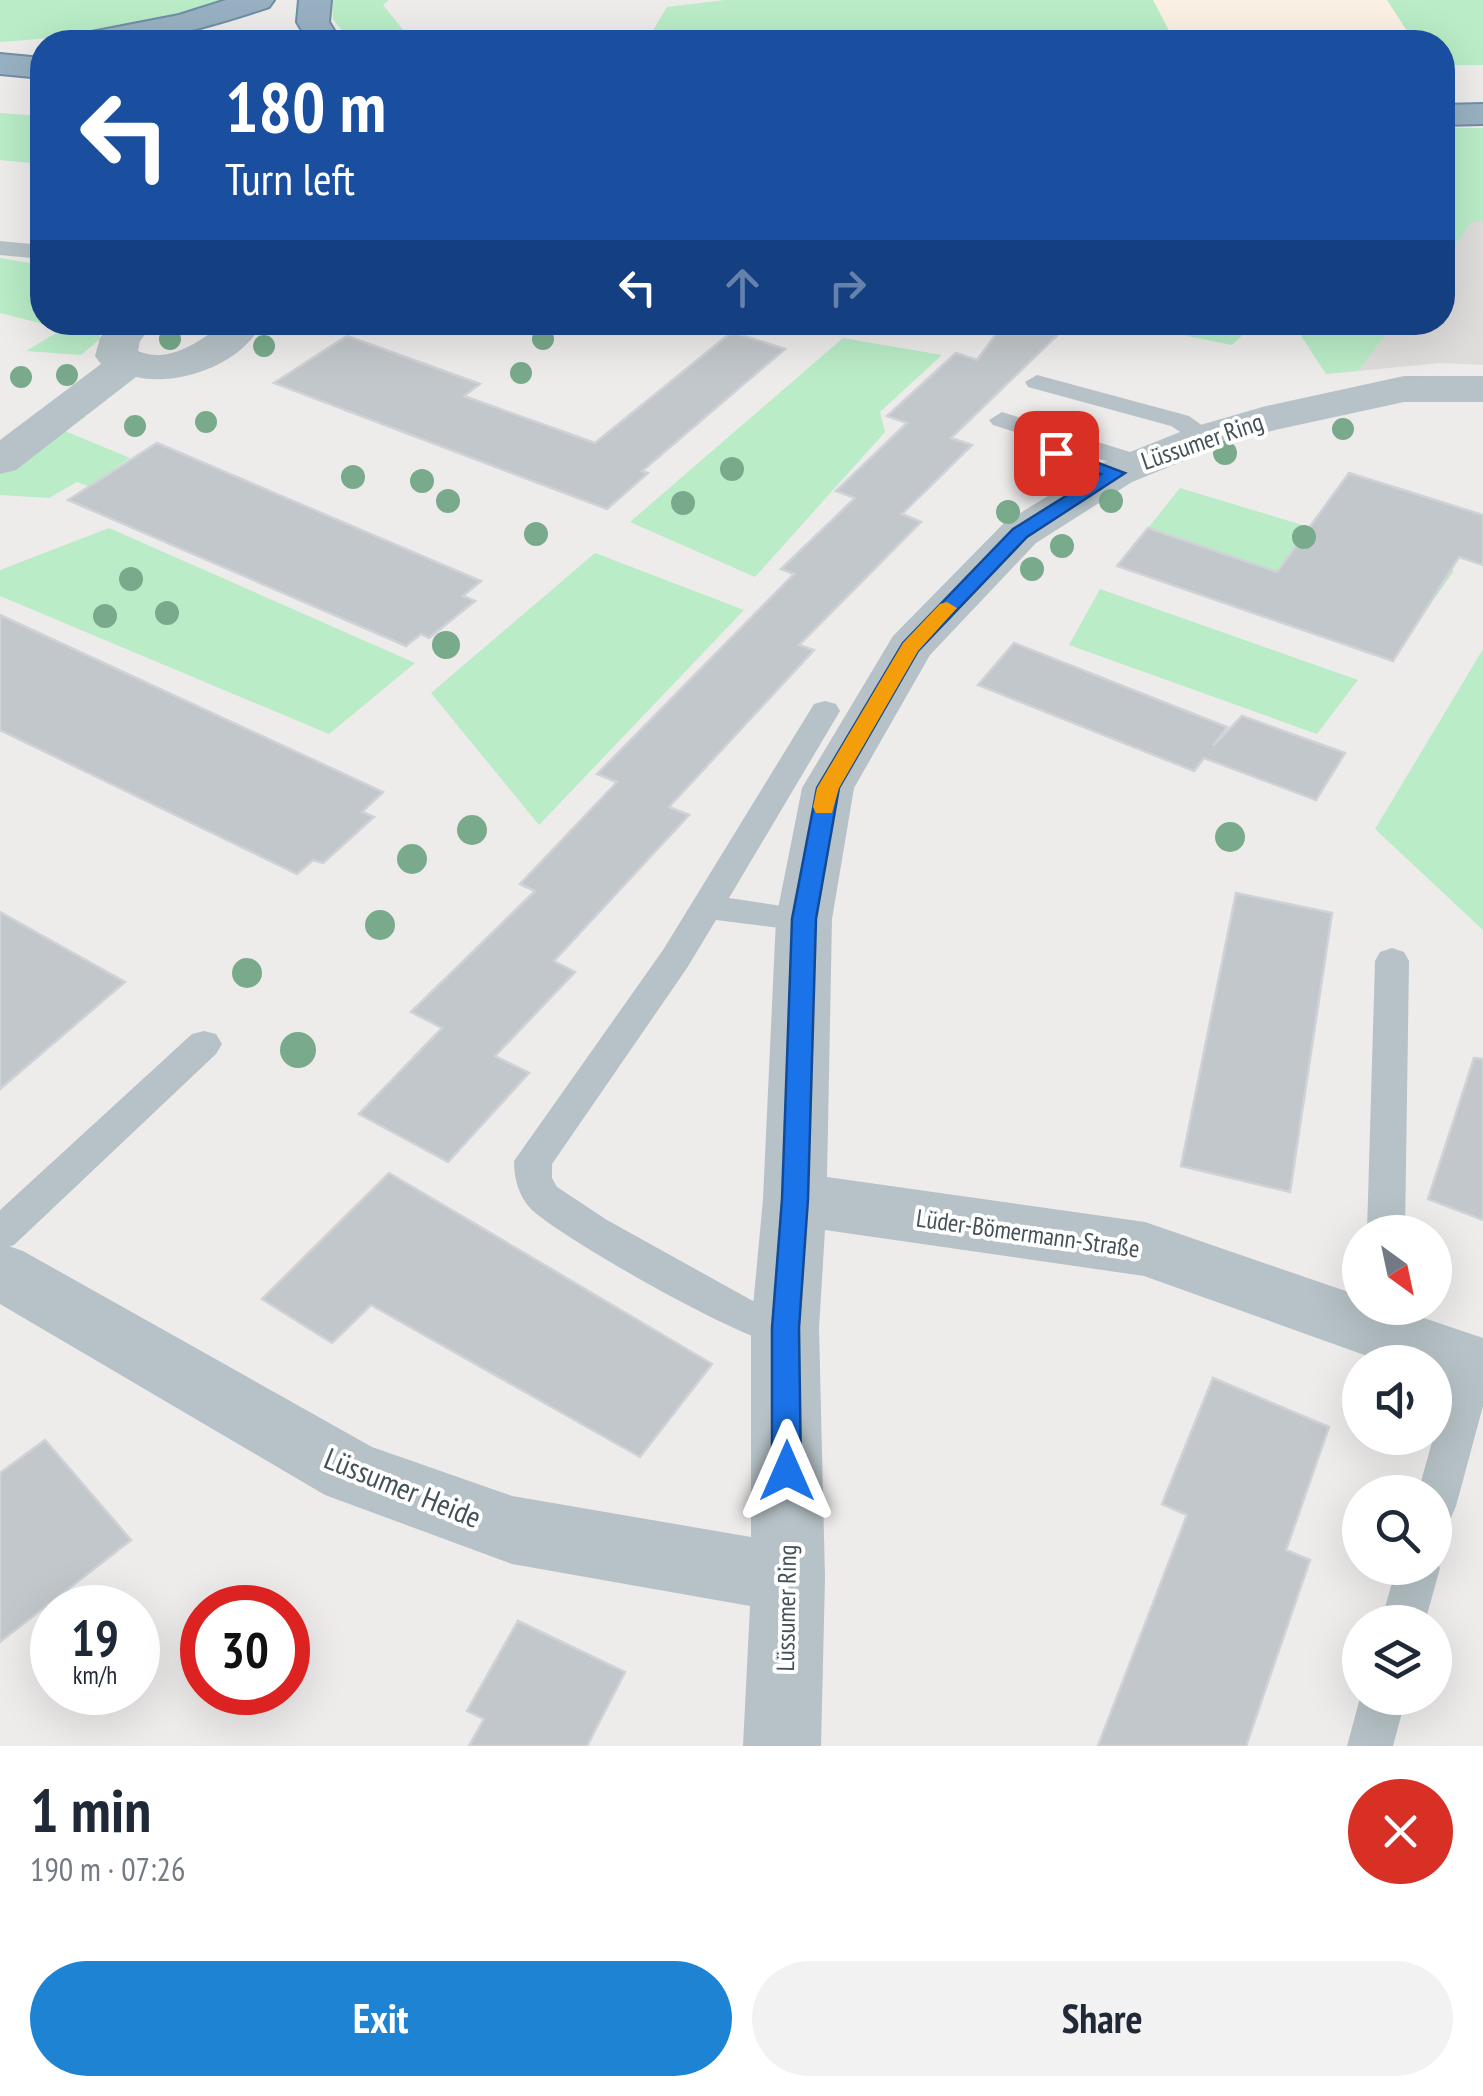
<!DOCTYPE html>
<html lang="en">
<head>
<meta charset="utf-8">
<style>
  :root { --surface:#fff; --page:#f2f2f3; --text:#1f2937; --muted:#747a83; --accent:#1f83d4 }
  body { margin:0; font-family:"PT Sans Narrow",sans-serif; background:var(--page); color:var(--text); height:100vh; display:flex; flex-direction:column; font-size:38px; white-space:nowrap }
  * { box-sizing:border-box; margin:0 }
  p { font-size:32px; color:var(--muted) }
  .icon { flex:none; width:55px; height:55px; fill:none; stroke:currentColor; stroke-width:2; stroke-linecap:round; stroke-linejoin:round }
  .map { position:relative; height:1746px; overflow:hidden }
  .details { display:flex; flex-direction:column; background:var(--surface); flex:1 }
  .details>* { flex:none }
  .banner { position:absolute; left:30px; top:30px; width:1425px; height:305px; border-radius:40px; box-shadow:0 10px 40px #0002; background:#1a4fa0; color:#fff; overflow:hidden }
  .needle { width:65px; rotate:147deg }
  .tools { position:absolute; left:1342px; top:1215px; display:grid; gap:20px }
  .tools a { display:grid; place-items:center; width:110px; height:110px; border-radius:50%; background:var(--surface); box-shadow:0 10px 40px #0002; font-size:50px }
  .speed { position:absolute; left:30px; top:1585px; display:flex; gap:20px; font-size:50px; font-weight:700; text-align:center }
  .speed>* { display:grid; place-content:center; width:130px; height:130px; border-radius:50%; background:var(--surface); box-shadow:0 10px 40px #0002; line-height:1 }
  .speed small { font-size:25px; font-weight:400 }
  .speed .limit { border:15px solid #d22; background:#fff; color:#111 }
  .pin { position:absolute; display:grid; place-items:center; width:85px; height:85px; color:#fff; margin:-42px; border-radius:20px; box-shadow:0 5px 15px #0006 }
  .me { position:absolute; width:110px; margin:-55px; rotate:0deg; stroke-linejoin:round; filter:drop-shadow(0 0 8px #0008) }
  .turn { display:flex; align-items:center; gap:35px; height:210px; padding:0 30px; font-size:45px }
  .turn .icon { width:130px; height:130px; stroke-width:2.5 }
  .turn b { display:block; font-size:70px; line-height:85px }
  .lanes { display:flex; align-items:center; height:95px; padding:0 30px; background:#0003; justify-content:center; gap:50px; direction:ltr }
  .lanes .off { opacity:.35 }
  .round { display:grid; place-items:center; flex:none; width:105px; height:105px; border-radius:52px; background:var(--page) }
  .overview { display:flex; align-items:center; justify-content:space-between; height:170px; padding:0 30px }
  h1 { font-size:60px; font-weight:700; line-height:75px }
  .button { display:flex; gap:20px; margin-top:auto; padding:20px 30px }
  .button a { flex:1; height:115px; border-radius:60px; background:var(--accent); color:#fff; font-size:40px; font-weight:700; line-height:115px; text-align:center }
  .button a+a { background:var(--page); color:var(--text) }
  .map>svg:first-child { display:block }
  .commercial { fill:#faf0e3 }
  .education { fill:#dfdcdc }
  .green { fill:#b9ecc7 }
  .building { fill:#c2c7cb; stroke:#cfd2d7; stroke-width:2.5 }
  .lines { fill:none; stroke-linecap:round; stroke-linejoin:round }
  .trunk-casing { stroke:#6f8fa5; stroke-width:4 }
  .service { fill:#b6c2c7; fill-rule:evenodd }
  .minor { fill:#b6c2c7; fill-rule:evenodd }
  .trunk { fill:#98b1c2; fill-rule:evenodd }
  .tree { fill:#79aa8b }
  .route { fill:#1a73e8; stroke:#114b97; stroke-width:2.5 }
  .slow { fill:#f59e0b }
  .labels { text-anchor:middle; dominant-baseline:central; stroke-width:8; stroke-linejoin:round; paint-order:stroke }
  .street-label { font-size:25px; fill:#445157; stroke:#fff }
  .near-street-label { font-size:30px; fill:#445157; stroke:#fff }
</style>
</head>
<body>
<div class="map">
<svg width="1483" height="1746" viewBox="0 0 1483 1746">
  <rect width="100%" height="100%" fill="#eeebeb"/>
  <!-- commercial -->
  <path class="commercial" d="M 1153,0 L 1387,0 L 1408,31 L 1173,41 Z"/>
  <!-- education -->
  <path class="education" d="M 1472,222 L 1483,222 L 1483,365 L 1441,363 L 1358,371 L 1395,323 L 1442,322 L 1443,261 Z"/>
  <!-- green -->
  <path class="green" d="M 0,0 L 226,0 C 155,31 77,36 0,42 Z
    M 332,0 L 389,0 L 383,5 L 409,37 L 429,42 L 351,42 L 333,19 Z
    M 725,0 L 1153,0 L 1175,42 L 646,42 L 667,7 Z
    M 1387,0 L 1483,0 L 1483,65 L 1443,65 L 1442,42 L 1362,42 L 1358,33 L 1407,31 Z
    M 0,113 L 42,116 L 42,164 L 0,160 Z
    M 1443,128 L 1483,128 L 1483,222 L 1472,222 L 1443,261 Z
    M 0,258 L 42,265 L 42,322 L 89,323 L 101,338 L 81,355 L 26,351 L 63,329 L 0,313 Z
    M 1123,323 L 1255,322 L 1255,323 L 1232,345 Z
    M 1277,323 L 1395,323 L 1358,371 L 1326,374 L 1298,331 Z
    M 843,338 L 942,355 L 880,412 L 885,432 L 755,577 L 630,522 Z
    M 60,429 L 130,458 L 115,468 L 130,475 L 103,492 L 77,482 L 49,498 L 0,495 L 0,474 Z
    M 1180,488 L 1454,571 L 1419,620 L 1148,528 Z
    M 109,528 L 415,663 L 329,734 L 0,596 L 0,570 Z
    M 595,553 L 744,610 L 539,825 L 431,693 Z
    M 1100,589 L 1358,680 L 1317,734 L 1069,645 Z
    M 1483,649 L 1483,930 L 1375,829 Z"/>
  <!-- building -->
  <path class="building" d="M 1005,322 L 1071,322 L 951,438 L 972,445 L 902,514 L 921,522 L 799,645 L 814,650 L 669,807 L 689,815 L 554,961 L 575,972 L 495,1056 L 529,1073 L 448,1162 L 359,1114 L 442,1028 L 411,1012 L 535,891 L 520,884 L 617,782 L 597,774 L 794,574 L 781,569 L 855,498 L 836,491 L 907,423 L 887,416 L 956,353 L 977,360 Z
    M 732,332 L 785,349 L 642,471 L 648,473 L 607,509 L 274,383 L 347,336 L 480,384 L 464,396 L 595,443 Z
    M 157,443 L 481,581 L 463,596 L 475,601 L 429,638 L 421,634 L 406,646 L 68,500 Z
    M 1349,473 L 1483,515 L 1483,565 L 1459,557 L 1393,661 L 1117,566 L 1148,528 L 1277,572 Z
    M 0,615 L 383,792 L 362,812 L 374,817 L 323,863 L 313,860 L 297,874 L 0,730 Z
    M 1014,643 L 1227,727 L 1213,746 L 1242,716 L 1345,753 L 1316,800 L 1204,758 L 1194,771 L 978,685 Z
    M 1236,893 L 1332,913 L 1290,1192 L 1181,1166 Z
    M 0,912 L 125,982 L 0,1089 Z
    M 1474,1058 L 1483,1059 L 1483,1220 L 1428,1199 Z
    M 389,1173 L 712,1364 L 640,1457 L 371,1305 L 332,1343 L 262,1299 Z
    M 1213,1378 L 1329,1427 L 1286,1550 L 1310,1560 L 1246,1746 L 1098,1746 L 1187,1515 L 1162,1504 Z
    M 45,1440 L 131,1540 L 0,1642 L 0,1473 Z
    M 518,1621 L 625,1672 L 587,1746 L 469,1746 L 484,1719 L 467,1711 Z"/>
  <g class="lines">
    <defs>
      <path id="trunk" d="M 226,0 L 274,0 L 269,7 C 203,29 142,47 72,42 L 76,35 L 179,15 Z
        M 299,0 L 331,0 L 329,22 L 341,42 L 309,42 L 297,22 Z
        M 0,54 L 42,58 L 42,78 L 0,74 Z
        M 1483,104 L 1483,124 L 1442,125 L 1442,105 Z"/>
    </defs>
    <!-- trunk casing -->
    <use href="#trunk" class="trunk-casing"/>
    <!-- service -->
    <path class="service" d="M 0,241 L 42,245 L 42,259 L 0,255 Z
      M 260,322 L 295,322 L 283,329 L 264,327 Z
      M 1037,375 L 1189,416 L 1218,437 L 1214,442 L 1196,442 L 1171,426 L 1028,387 L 1025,382 Z
      M 1002,412 L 1146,457 L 1150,463 L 1137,471 L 993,425 L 989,420 Z
      M 825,701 L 836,704 L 840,711 L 729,898 L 816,911 L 821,919 L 816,927 L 804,931 L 716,920 L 687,968 L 552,1164 L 552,1178 L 557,1187 L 607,1220 L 753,1301 L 799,1316 L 805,1328 L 799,1340 C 798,1341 786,1345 784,1345 C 748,1345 562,1238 532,1210 C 519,1197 514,1179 514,1161 L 663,950 L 814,704 Z
      M 1392,948 L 1404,952 L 1409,961 L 1405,1232 L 1367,1232 L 1375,961 L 1380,952 Z
      M 204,1031 L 216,1034 L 222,1044 L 216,1054 L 14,1245 L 0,1250 L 0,1210 L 192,1034 Z
      M 1474,1346 L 1483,1350 L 1483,1406 L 1456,1506 L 1450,1520 L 1435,1526 L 1435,1492 L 1418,1492 L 1454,1364 L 1460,1352 Z
      M 1435,1557 L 1440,1568 L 1425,1622 L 1381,1622 L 1396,1568 L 1435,1568 Z
      M 1360,1698 L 1406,1698 L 1393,1746 L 1347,1746 Z"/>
    <!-- minor -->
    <path class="minor" d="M 112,322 L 155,322 L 140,341 L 138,351 C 165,363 193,346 215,330 L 213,322 L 253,322 L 256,333 C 233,367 176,386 136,377 L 16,470 L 0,474 L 0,440 L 101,364 L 95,356 L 100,338 Z
      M 1404,376 L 1483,376 L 1483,402 L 1404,402 L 1275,430 L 1220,446 L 1132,482 L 1036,543 L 930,655 L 854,788 L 832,919 L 827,1177 L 1145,1222 L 1360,1296 L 1360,1308 L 1394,1308 L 1483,1338 L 1483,1398 L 1435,1381 L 1435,1362 L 1384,1362 L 1144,1276 L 825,1230 L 819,1328 L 825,1578 L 821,1746 L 743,1746 L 750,1606 L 512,1564 L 325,1495 L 0,1304 L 0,1243 L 23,1251 L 372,1447 L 512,1496 L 751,1537 L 751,1328 L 763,1199 L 776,919 L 802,788 L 893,636 L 1004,523 L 1100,464 L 1190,428 L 1266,406 Z"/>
    <!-- trunk -->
    <use href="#trunk" class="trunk"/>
  </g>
  <!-- trees -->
  <g class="tree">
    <circle cx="170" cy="339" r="11"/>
    <circle cx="543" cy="339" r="11"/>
    <circle cx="264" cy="346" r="11"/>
    <circle cx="521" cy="373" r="11"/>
    <circle cx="67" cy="375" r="11"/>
    <circle cx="21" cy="377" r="11"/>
    <circle cx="206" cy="422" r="11"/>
    <circle cx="135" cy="426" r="11"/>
    <circle cx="1343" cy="429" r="11"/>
    <circle cx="1225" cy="453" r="12"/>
    <circle cx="732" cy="469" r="12"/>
    <circle cx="353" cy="477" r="12"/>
    <circle cx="422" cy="481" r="12"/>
    <circle cx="448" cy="501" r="12"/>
    <circle cx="1111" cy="501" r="12"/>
    <circle cx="683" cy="503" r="12"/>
    <circle cx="1008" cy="512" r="12"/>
    <circle cx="536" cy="534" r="12"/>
    <circle cx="1304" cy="537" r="12"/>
    <circle cx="1062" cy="546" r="12"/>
    <circle cx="1032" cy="569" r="12"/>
    <circle cx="131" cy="579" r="12"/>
    <circle cx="167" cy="613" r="12"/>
    <circle cx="105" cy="616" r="12"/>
    <circle cx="446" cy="645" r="14"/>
    <circle cx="472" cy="830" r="15"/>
    <circle cx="1230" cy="837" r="15"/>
    <circle cx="412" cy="859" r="15"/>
    <circle cx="380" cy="925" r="15"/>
    <circle cx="247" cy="973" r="15"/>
    <circle cx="298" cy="1050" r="18"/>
  </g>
  <!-- route -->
  <path class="route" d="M 1056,447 L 1125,473 L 1027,537 L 918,651 L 839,788 L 816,919 L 808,1199 L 799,1328 L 801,1471 L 797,1481 L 787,1485 L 776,1481 L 772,1471 L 772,1328 L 782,1199 L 792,919 L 817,788 L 903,643 L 1013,529 L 1101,474 L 1050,457 L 1047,453 Z"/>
  <!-- slow -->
  <path class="slow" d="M 947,602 L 957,608 L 918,651 L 839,788 L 832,813 L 816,813 L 813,807 L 817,788 L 903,643 L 940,604 Z"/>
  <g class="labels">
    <!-- street labels -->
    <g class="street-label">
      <text transform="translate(1202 441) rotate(-19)">Lüssumer Ring</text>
      <text transform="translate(1028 1233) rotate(8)">Lüder-Bömermann-Straße</text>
      <text transform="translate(786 1608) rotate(-89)">Lüssumer Ring</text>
    </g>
    <!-- near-street labels -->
    <g class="near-street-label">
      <text transform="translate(403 1487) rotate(22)">Lüssumer Heide</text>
    </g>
  </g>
</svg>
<div class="tools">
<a><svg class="needle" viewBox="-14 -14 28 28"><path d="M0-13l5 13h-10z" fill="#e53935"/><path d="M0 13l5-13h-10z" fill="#747a83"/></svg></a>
<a><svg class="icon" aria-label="sound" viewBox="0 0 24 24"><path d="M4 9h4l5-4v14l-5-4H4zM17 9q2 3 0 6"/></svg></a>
<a><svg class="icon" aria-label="search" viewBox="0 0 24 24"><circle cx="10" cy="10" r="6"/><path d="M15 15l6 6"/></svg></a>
<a><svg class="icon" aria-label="layers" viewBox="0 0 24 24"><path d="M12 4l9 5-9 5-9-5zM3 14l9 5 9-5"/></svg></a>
</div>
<div class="speed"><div>19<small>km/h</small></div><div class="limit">30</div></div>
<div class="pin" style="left:1056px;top:453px;background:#d93025"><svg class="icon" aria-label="arrive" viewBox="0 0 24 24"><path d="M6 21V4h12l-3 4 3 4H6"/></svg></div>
<svg class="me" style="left:787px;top:1471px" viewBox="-20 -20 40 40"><path d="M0-17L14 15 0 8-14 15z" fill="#1a73e8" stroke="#fff" stroke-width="4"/></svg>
<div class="banner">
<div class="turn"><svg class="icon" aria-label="left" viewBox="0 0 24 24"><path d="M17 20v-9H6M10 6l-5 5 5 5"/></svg><div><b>180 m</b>Turn left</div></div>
<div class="lanes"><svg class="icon" aria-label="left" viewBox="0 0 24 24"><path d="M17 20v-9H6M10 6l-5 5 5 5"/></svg><svg class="icon off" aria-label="ahead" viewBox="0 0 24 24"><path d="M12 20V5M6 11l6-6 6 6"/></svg><svg class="icon off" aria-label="right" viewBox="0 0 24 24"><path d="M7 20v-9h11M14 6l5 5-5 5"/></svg></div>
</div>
</div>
<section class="details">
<div class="overview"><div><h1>1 min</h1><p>190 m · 07:26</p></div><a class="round" style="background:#d93025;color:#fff"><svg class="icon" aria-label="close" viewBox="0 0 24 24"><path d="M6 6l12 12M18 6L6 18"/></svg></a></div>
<div class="button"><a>Exit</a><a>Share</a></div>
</section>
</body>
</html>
